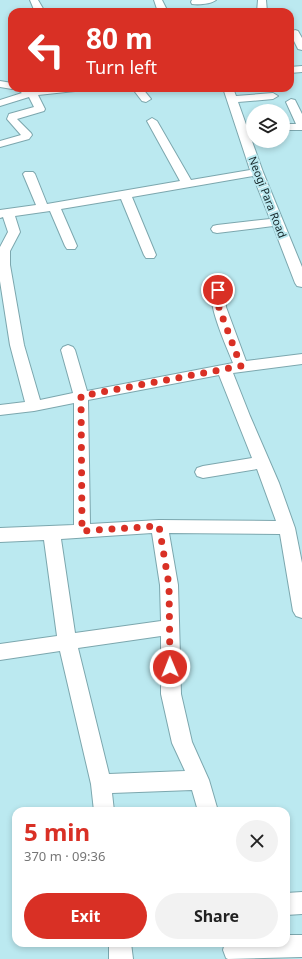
<!DOCTYPE html>
<html lang="en">
<head>
<meta charset="utf-8">
<style>
  :root { --surface:#fff; --page:#f2f2f2; --text:#222; --muted:#767676; --accent:#d93025 }
  body { margin:0; font-family:"Noto Sans",sans-serif; background:var(--page); color:var(--text); height:100vh; display:flex; flex-direction:column; font-size:15px; white-space:nowrap }
  * { box-sizing:border-box; margin:0 }
  p { font-size:13px; color:var(--muted) }
  .icon { flex:none; width:22px; height:22px; fill:none; stroke:currentColor; stroke-width:2; stroke-linecap:round; stroke-linejoin:round }
  .map { position:relative; flex:1; overflow:hidden }
  .sheet { position:absolute; left:12px; top:807px; width:278px; height:140px; display:flex; flex-direction:column; background:var(--surface); border-radius:12px; box-shadow:0 2px 6px #0003 }
  .sheet>* { flex:none }
  .guide { position:absolute; left:8px; top:8px; width:286px; height:84px; border-radius:12px; box-shadow:0 2px 6px #0003; background:#d93025; color:#fff; overflow:hidden }
  .buttons { position:absolute; left:246px; top:104px; display:grid; gap:8px }
  .buttons a { display:grid; place-items:center; width:44px; height:44px; border-radius:50%; background:var(--surface); box-shadow:0 2px 6px #0003; font-size:20px }
  .pin { position:absolute; display:grid; place-items:center; width:34px; height:34px; color:#fff; margin:-17px; border:2px solid #fff; border-radius:50%; box-shadow:0 1px 4px #0007 }
  .me { position:absolute; width:44px; margin:-22px; rotate:359deg; stroke-linejoin:round; filter:drop-shadow(0 0 3px #0008) }
  .turn { display:flex; align-items:center; gap:14px; height:84px; padding:0 12px; font-size:18px }
  .turn .icon { width:52px; height:52px; stroke-width:2.5 }
  .turn b { display:block; font-size:28px; line-height:34px }
  .round { display:grid; place-items:center; flex:none; width:42px; height:42px; border-radius:21px; background:var(--page) }
  .overview { display:flex; align-items:center; justify-content:space-between; height:68px; padding:0 12px }
  h1 { font-size:24px; font-weight:700; line-height:30px; color:var(--accent) }
  .cta { display:flex; gap:8px; margin-top:auto; padding:8px 12px }
  .cta a { flex:1; height:46px; border-radius:24px; background:var(--accent); color:#fff; font-size:16px; font-weight:700; line-height:46px; text-align:center }
  .cta a+a { background:var(--page); color:var(--text) }
  .map>svg:first-child { display:block }
  .lines { fill:none; stroke-linecap:round; stroke-linejoin:round }
  .street-casing { stroke:#7ca7ae; stroke-width:2 }
  .street { fill:#fff; fill-rule:evenodd }
  .route { stroke:#d93025; stroke-width:7; stroke-dasharray:0 12.6 }
  .labels { text-anchor:middle; dominant-baseline:central; stroke-width:4; stroke-linejoin:round; paint-order:stroke }
  .far-street-label { font-size:11px; fill:#17282b; stroke:#bbe9f0 }
</style>
</head>
<body>
<div class="map">
<svg width="302" height="959" viewBox="0 0 302 959">
  <rect width="100%" height="100%" fill="#bbe9f0"/>
  <g class="lines">
    <defs>
      <path id="street" d="M 30,0 L 38,0 L 45,12 L 35,12 Z
        M 154,0 L 162,0 L 168,12 L 158,12 Z
        M 192,0 L 216,0 C 211,4 199,5 192,4 L 191,2 Z
        M 258,0 L 266,0 L 267,12 L 257,12 Z
        M 295,30 L 298,31 L 302,38 L 302,50 L 298,49 L 290,33 Z
        M 302,66 L 302,72 L 290,73 L 290,67 Z
        M 0,81 L 12,83 L 12,88 L 16,88 L 12,89 L 0,87 Z
        M 19,88 L 33,90 L 49,88 L 80,88 L 75,91 L 38,95 L 45,109 L 44,111 L 17,119 L 31,133 L 32,135 L 29,139 L 0,147 L 0,141 L 21,135 L 7,119 L 9,114 L 34,107 L 29,97 L 0,106 L 0,100 L 22,93 L 18,90 Z
        M 132,88 L 142,88 L 151,99 L 146,102 L 142,101 Z
        M 223,88 L 233,88 L 236,96 L 273,93 L 278,96 L 273,99 L 238,102 L 263,172 L 302,267 L 302,287 L 297,286 L 295,283 L 273,226 L 217,233 L 213,232 L 211,229 L 213,226 L 217,225 L 270,219 L 253,176 L 132,197 L 156,255 L 154,258 L 146,258 L 144,255 L 121,199 L 61,209 L 77,246 L 75,249 L 67,249 L 65,246 L 50,211 L 15,216 L 20,232 L 10,251 L 10,265 L 24,345 L 40,400 L 73,393 L 61,350 L 63,347 L 68,345 L 73,347 L 75,350 L 87,391 L 233,363 C 227,348 205,300 213,287 L 223,287 L 225,290 L 226,307 L 246,361 L 302,354 L 302,364 L 233,373 L 250,416 L 279,483 L 295,528 L 302,563 L 302,618 L 296,616 L 293,611 L 280,534 L 169,533 L 178,585 L 181,694 L 192,742 L 209,780 L 218,811 L 198,811 L 192,790 L 112,793 L 114,811 L 94,811 L 91,784 L 60,651 L 0,660 L 0,644 L 57,636 L 44,540 L 0,542 L 0,528 L 74,525 L 74,403 L 34,411 L 0,415 L 0,405 L 25,402 L 10,345 L 0,281 L 0,247 L 8,232 L 3,217 L 0,218 L 0,210 L 36,205 L 23,174 L 25,172 L 33,172 L 35,174 L 47,204 L 180,181 L 147,121 L 152,118 L 157,121 L 191,180 L 250,170 ZM 219,375 L 252,458 L 203,466 L 197,468 L 195,472 L 197,476 L 203,478 L 257,469 L 276,521 L 159,520 L 90,524 L 88,400 ZM 152,533 L 160,585 L 161,621 L 75,633 L 61,539 ZM 161,636 L 161,694 L 172,743 L 185,771 L 109,774 L 78,648 Z
        M 291,99 L 295,100 L 302,114 L 302,130 L 283,130 L 283,124 L 296,124 L 286,102 Z
        M 302,892 L 302,914 L 286,915 L 286,893 Z
        M 286,935 L 302,935 L 302,957 L 228,959 L 226,958 L 223,950 L 225,943 L 286,943 Z
        M 109,943 L 131,943 L 133,959 L 109,959 Z"/>
    </defs>
    <!-- street casing -->
    <use href="#street" class="street-casing"/>
    <!-- street -->
    <use href="#street" class="street"/>
  </g>
  <g class="lines">
    <!-- route -->
    <path class="route" d="M 170,667 L 169,585 L 159,526 L 82,531 L 81,396 L 241,366 L 219,308 L 218,290"/>
  </g>
  <g class="labels">
    <!-- far-street labels -->
    <g class="far-street-label">
      <text transform="translate(268 197) rotate(69)">Neogi Para Road</text>
    </g>
  </g>
</svg>
<div class="buttons">
<a><svg class="icon" aria-label="layers" viewBox="0 0 24 24"><path d="M12 4l9 5-9 5-9-5zM3 14l9 5 9-5"/></svg></a>
</div>
<div class="pin" style="left:218px;top:290px;background:#d93025"><svg class="icon" aria-label="arrive" viewBox="0 0 24 24"><path d="M6 21V4h12l-3 4 3 4H6"/></svg></div>
<svg class="me" style="left:170px;top:667px" viewBox="-20 -20 40 40"><circle r="17" fill="#d93025" stroke="#fff" stroke-width="3"/><path d="M0-11L8 9 0 5-8 9z" fill="#fff"/></svg>
<div class="guide">
<div class="turn"><svg class="icon" aria-label="left" viewBox="0 0 24 24"><path d="M17 20v-9H6M10 6l-5 5 5 5"/></svg><div><b>80 m</b>Turn left</div></div>
</div>
<section class="sheet">
<div class="overview"><div><h1>5 min</h1><p>370 m · 09:36</p></div><a class="round"><svg class="icon" aria-label="close" viewBox="0 0 24 24"><path d="M6 6l12 12M18 6L6 18"/></svg></a></div>
<div class="cta"><a>Exit</a><a>Share</a></div>
</section>
</div>
</body>
</html>
